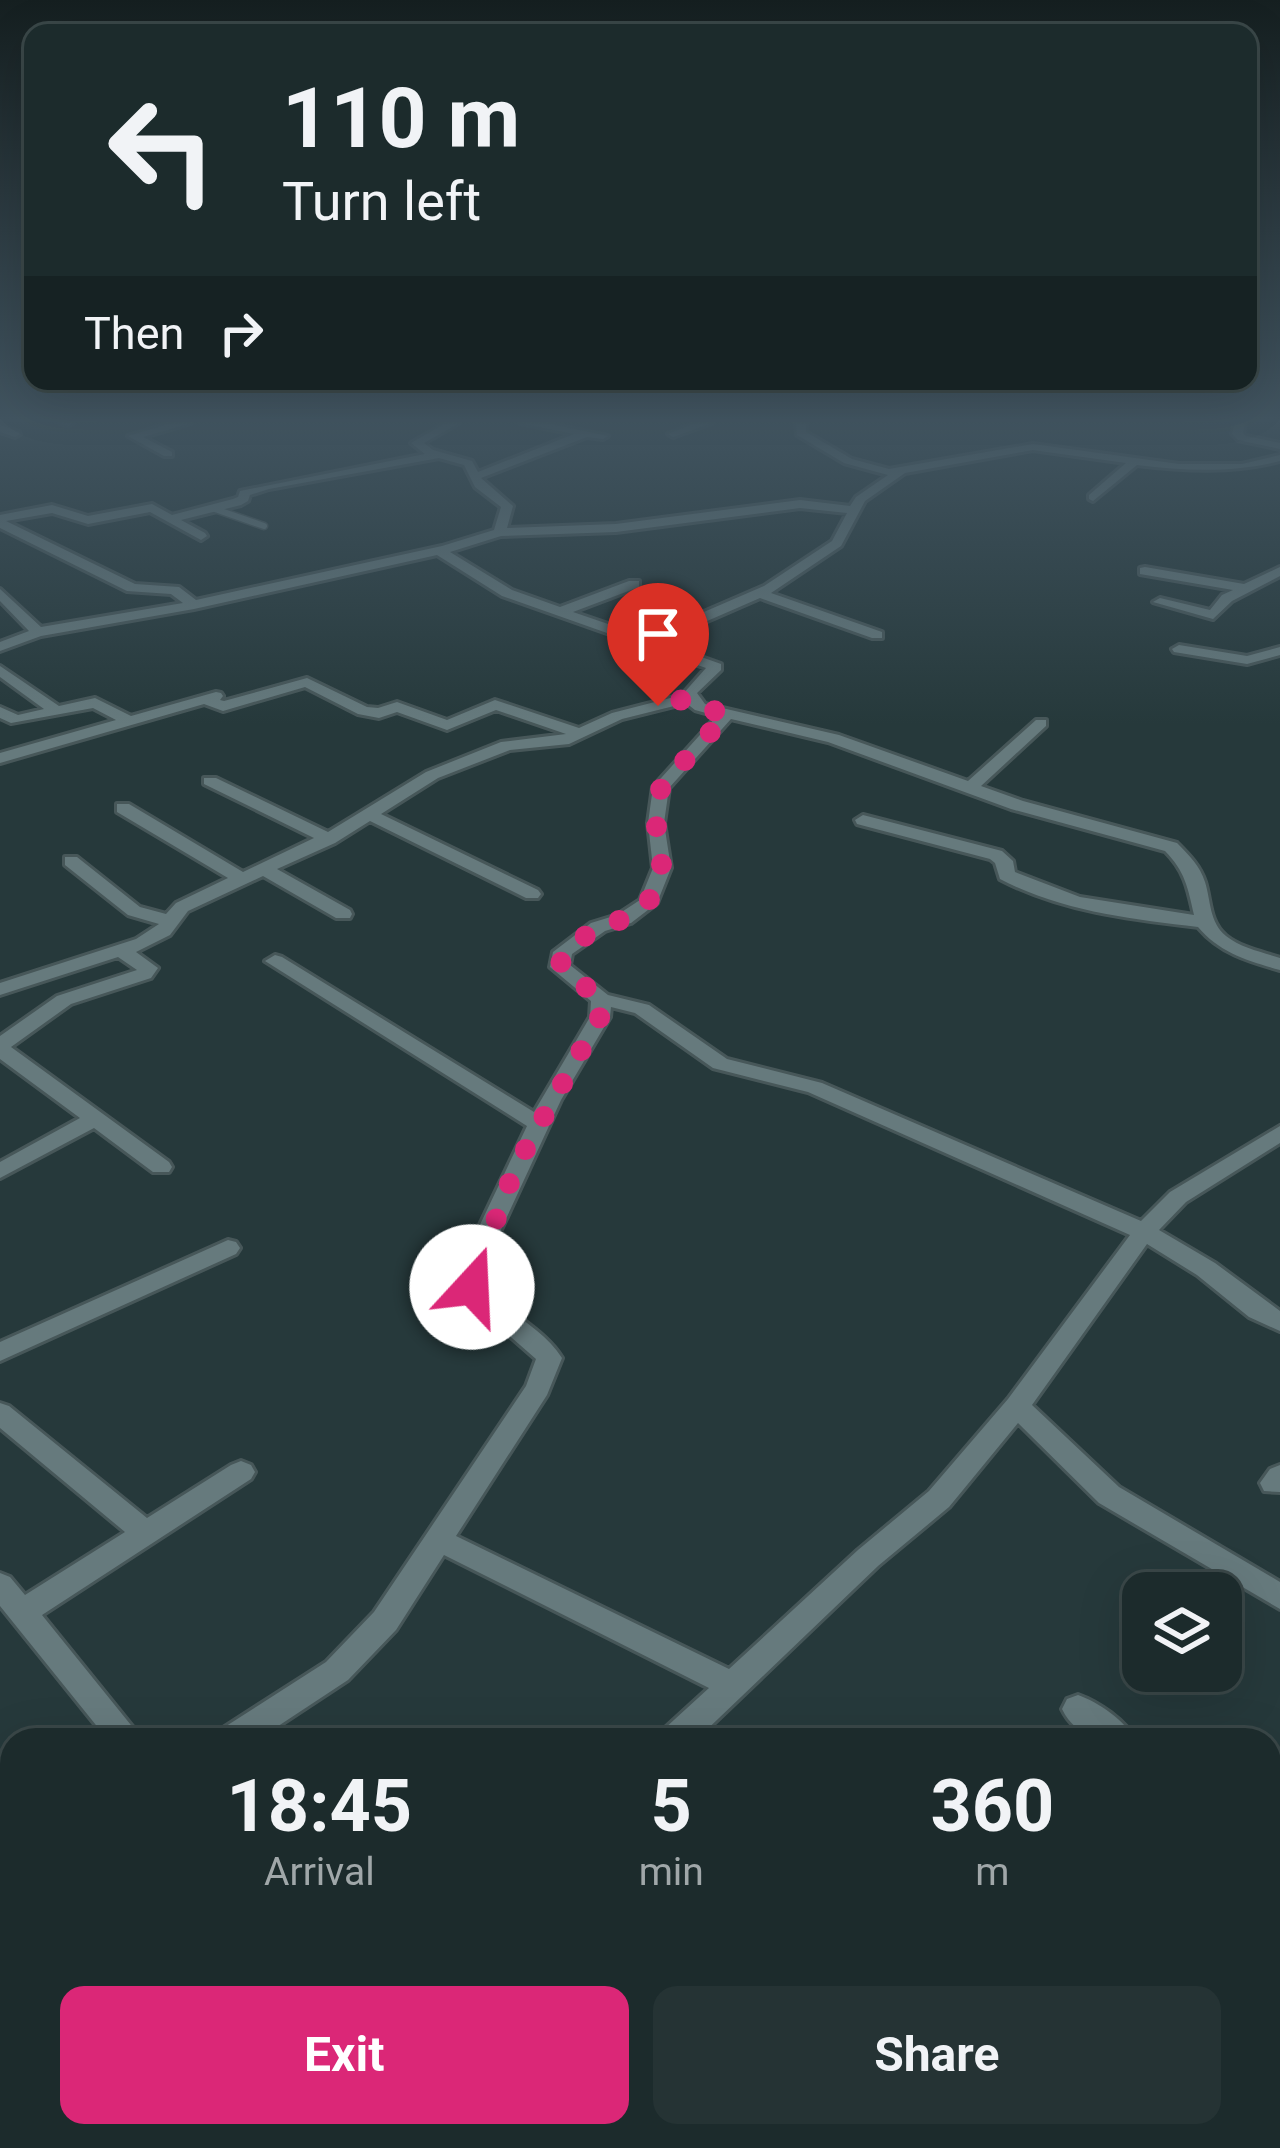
<!DOCTYPE html>
<html lang="en">
<head>
<meta charset="utf-8">
<style>
  :root { --surface:#1c2b2c; --page:#253334; --text:#f1f3f6; --muted:#a0a7a9; --line:#3a4748; --accent:#db2777 }
  body { margin:0; font-family:Roboto,sans-serif; background:var(--page); color:var(--text); height:100vh; display:flex; flex-direction:column; font-size:45px; white-space:nowrap }
  * { box-sizing:border-box; margin:0 }
  p { font-size:39px; color:var(--muted) }
  .icon { flex:none; width:66px; height:66px; fill:none; stroke:currentColor; stroke-width:2; stroke-linecap:round; stroke-linejoin:round }
  .map { position:relative; flex:1; overflow:hidden }
  .drawer { position:absolute; left:0px; top:1728px; width:1281px; height:420px; display:flex; flex-direction:column; background:var(--surface); border-radius:36px 36px 0 0; box-shadow:0 12px 48px #0002,0 0 0 3px var(--line) }
  .drawer>* { flex:none }
  .hud { position:absolute; left:24px; top:24px; width:1233px; height:366px; border-radius:24px; box-shadow:0 12px 48px #0002,0 0 0 3px var(--line); background:#1c2b2c; color:var(--text); overflow:hidden }
  .buttons { position:absolute; left:1122px; top:1572px; display:grid; gap:24px }
  .buttons a { display:grid; place-items:center; width:120px; height:120px; border-radius:24px; background:var(--surface); box-shadow:0 12px 48px #0002,0 0 0 3px var(--line); font-size:60px }
  .pin { position:absolute; display:grid; place-items:center; width:102px; height:102px; color:#fff; margin:-123px -51px; border-radius:50% 50% 50% 0; rotate:-45deg; box-shadow:0 0 12px #0007 }
  .pin .icon { rotate:45deg }
  .me { position:absolute; width:132px; margin:-66px; rotate:20deg; stroke-linejoin:round; filter:drop-shadow(0 0 9px #0008) }
  .turn { display:flex; align-items:center; gap:42px; height:252px; padding:0 60px; font-size:54px }
  .turn .icon { width:156px; height:156px; stroke-width:2.5 }
  .turn b { display:block; font-size:84px; line-height:102px }
  .then { display:flex; align-items:center; height:114px; padding:0 60px; background:#0003; gap:24px; font-size:45px }
  .eta { display:flex; justify-content:space-evenly; align-items:center; height:204px; text-align:center }
  .eta b { font-size:72px; font-weight:700; line-height:84px }
  .primary-button { display:flex; gap:24px; margin-top:auto; padding:24px 60px }
  .primary-button a { flex:1; height:138px; border-radius:24px; background:var(--accent); color:#fff; font-size:48px; font-weight:700; line-height:138px; text-align:center }
  .primary-button a+a { background:var(--page); color:var(--text) }
  .map>svg:first-child { display:block }
  .lines { fill:none; stroke-linecap:round; stroke-linejoin:round }
  .lane-casing { stroke:#475759; stroke-width:9 }
  .street-casing { stroke:#475759; stroke-width:6 }
  .lane { stroke:#667a7d; stroke-width:6 }
  .street { fill:#667a7d; fill-rule:evenodd }
  .route { stroke:#db2777; stroke-width:21; stroke-dasharray:0 37.8 }
</style>
</head>
<body>
<div class="map">
<svg width="1280" height="2148" viewBox="0 0 1280 2148">
  <rect width="100%" height="100%" fill="#26393b"/>
  <g class="lines">
    <defs>
      <path id="lane" d="M 212,508 L 264,526"/>
      <path id="street" d="M 60,423 L 73,423 L 68,426 Z
        M 172,423 L 191,423 L 143,437 L 172,452 L 172,456 L 164,456 L 128,436 Z
        M 446,423 L 459,423 L 424,443 L 433,450 L 472,461 L 478,472 L 574,434 L 520,423 L 545,423 L 608,436 L 603,439 L 587,437 L 481,478 L 513,506 L 507,528 L 616,524 L 800,500 L 850,506 L 856,497 L 888,475 L 844,463 L 797,435 L 796,423 L 806,423 L 806,432 L 852,459 L 889,469 L 1033,444 L 1179,464 L 1242,464 L 1280,455 L 1280,461 C 1232,473 1187,471 1137,465 L 1093,501 L 1089,499 L 1089,495 L 1126,463 L 1033,450 L 905,473 L 865,501 L 841,546 L 771,593 L 882,632 L 882,638 L 872,638 L 760,598 L 659,642 L 721,664 L 721,670 L 697,693 L 705,704 L 839,735 L 968,781 L 1036,720 L 1046,720 L 1046,726 L 981,786 L 1023,801 L 1177,843 C 1189,855 1200,866 1205,882 C 1211,901 1209,922 1226,936 C 1241,948 1262,952 1280,958 L 1280,970 C 1248,961 1220,953 1198,927 C 1130,919 1061,911 1000,879 L 995,863 L 990,859 L 857,824 L 855,820 L 863,815 L 1002,851 L 1013,861 L 1015,872 L 1080,897 L 1194,915 C 1188,888 1185,871 1165,851 L 1011,809 L 828,742 L 731,719 L 669,788 L 664,823 L 671,868 L 657,903 L 631,923 L 605,931 L 572,954 L 570,965 L 608,995 L 649,1005 L 727,1059 L 822,1083 L 1141,1221 L 1170,1192 L 1280,1126 L 1280,1143 L 1186,1202 L 1159,1230 L 1215,1263 L 1280,1311 L 1280,1331 L 1249,1317 L 1197,1275 L 1147,1244 L 1032,1405 L 1119,1487 L 1280,1582 L 1280,1609 L 1099,1503 L 1018,1423 L 949,1507 L 878,1566 L 696,1740 L 658,1740 L 663,1730 L 709,1688 L 444,1555 L 396,1630 L 348,1680 L 257,1740 L 215,1740 L 220,1730 L 326,1662 L 374,1612 L 526,1386 L 536,1359 L 474,1305 L 456,1275 L 527,1126 L 265,961 L 275,955 L 282,957 L 534,1112 L 590,1017 L 591,1001 L 550,967 L 553,952 L 591,923 L 617,915 L 640,900 L 653,868 L 648,823 L 653,787 L 717,716 L 695,710 L 686,703 L 622,719 L 569,744 L 510,750 L 438,778 L 381,814 L 538,890 L 541,894 L 538,898 L 526,898 L 370,821 L 335,843 L 277,869 L 350,910 L 352,914 L 350,918 L 336,918 L 263,876 L 188,911 L 170,935 L 136,952 L 158,968 L 151,978 L 71,1004 L 11,1047 L 169,1162 L 172,1167 L 169,1172 L 153,1172 L 94,1128 L 0,1178 L 0,1162 L 80,1118 L 0,1059 L 0,1036 L 57,996 L 137,970 L 118,957 L 0,995 L 0,983 L 136,939 L 159,924 L 128,915 L 65,865 L 65,857 L 77,857 L 140,907 L 166,914 L 176,903 L 228,878 L 117,812 L 117,804 L 129,804 L 243,872 L 314,838 L 204,784 L 204,778 L 216,778 L 328,832 L 426,772 L 501,742 L 566,734 L 496,710 L 447,730 L 397,712 L 379,718 L 358,714 L 305,687 L 223,711 L 204,704 L 0,763 L 0,753 L 116,720 L 93,708 L 11,723 L 0,718 L 0,707 L 18,715 L 44,709 L 0,677 L 0,666 L 59,706 L 95,698 L 131,716 L 216,692 L 221,693 L 223,696 L 220,700 L 224,701 L 307,678 L 367,707 L 378,708 L 397,702 L 447,720 L 495,700 L 579,728 L 612,713 L 682,695 L 706,668 L 502,596 L 437,555 L 194,609 L 41,636 L 0,651 L 0,642 L 29,631 L 0,601 L 0,589 L 41,627 L 183,603 L 171,594 L 127,591 L 0,528 L 0,515 L 52,505 L 88,516 L 152,504 L 172,515 L 233,499 L 238,497 L 240,491 L 425,454 L 411,443 ZM 439,458 L 464,465 L 475,487 L 501,507 L 494,530 L 442,546 L 196,600 L 179,587 L 135,584 L 6,521 L 52,513 L 88,524 L 150,512 L 201,540 L 207,536 L 205,533 L 181,520 L 241,505 L 248,501 L 250,495 L 269,489 ZM 800,508 L 847,513 L 832,541 L 764,586 L 646,637 L 573,612 L 639,587 L 639,581 L 629,581 L 560,607 L 512,590 L 450,552 L 501,536 L 616,532 ZM 611,1007 L 635,1013 L 713,1068 L 808,1092 L 1130,1235 L 1008,1399 L 929,1491 L 858,1550 L 729,1669 L 456,1536 L 547,1395 L 562,1358 C 541,1324 497,1311 480,1275 L 561,1100 L 610,1017 Z
        M 696,423 L 712,423 L 673,437 L 668,434 Z
        M 1235,423 L 1245,423 L 1243,433 L 1246,436 L 1280,443 L 1280,449 L 1238,440 L 1232,434 Z
        M 0,425 L 19,432 L 20,434 L 15,437 L 0,432 Z
        M 1145,567 L 1244,584 L 1280,567 L 1280,576 L 1232,601 L 1213,619 L 1153,602 L 1160,598 L 1210,610 L 1222,595 L 1233,590 L 1140,574 L 1140,568 Z
        M 1179,645 L 1247,656 L 1280,647 L 1280,655 L 1247,664 L 1174,652 L 1172,649 Z
        M 228,1240 L 236,1242 L 240,1248 L 236,1254 L 0,1361 L 0,1342 Z
        M 0,1403 L 9,1406 L 147,1518 L 231,1465 L 241,1461 L 251,1465 L 255,1472 L 251,1479 L 42,1615 L 143,1740 L 108,1740 L 0,1606 L 0,1573 L 10,1577 L 25,1595 L 125,1532 L 0,1428 Z
        M 1280,1465 L 1280,1492 L 1264,1491 L 1260,1483 L 1270,1469 Z
        M 1078,1695 C 1098,1702 1126,1721 1135,1740 C 1105,1740 1077,1740 1062,1709 L 1067,1699 Z
        M 1269,1839 L 1280,1844 L 1280,1879 L 1269,1875 Z
        M 1280,2018 L 1280,2068 L 1269,2072 L 1269,2022 Z
        M 1269,2113 L 1280,2118 L 1280,2148 L 1258,2148 L 1252,2136 L 1269,2136 Z
        M 45,2136 L 101,2136 L 96,2148 L 40,2148 Z
        M 186,2136 L 224,2136 L 229,2148 L 191,2148 Z
        M 651,2136 L 691,2136 L 696,2148 L 656,2148 Z
        M 1205,2136 L 1244,2136 L 1239,2148 L 1200,2148 Z"/>
    </defs>
    <!-- lane casing -->
    <use href="#lane" class="lane-casing"/>
    <!-- street casing -->
    <use href="#street" class="street-casing"/>
    <!-- lane -->
    <use href="#lane" class="lane"/>
    <!-- street -->
    <use href="#street" class="street"/>
  </g>
  <!-- sky -->
  <linearGradient id="sky" x2="0" y2="1"><stop stop-color="#151f20"/><stop offset="0.58" stop-color="#415460"/><stop offset="1" stop-color="#415460" stop-opacity="0"/></linearGradient>
  <rect width="1280" height="724" fill="url(#sky)"/>
  <g class="lines">
    <!-- route -->
    <path class="route" d="M 472,1287 L 468,1275 L 488,1241 L 515,1168 L 600,1017 L 601,999 L 560,967 L 563,952 L 598,927 L 624,919 L 648,903 L 662,868 L 656,823 L 661,787 L 727,714 L 700,707 L 689,698 L 658,706"/>
  </g>
</svg>
<div class="buttons">
<a><svg class="icon" aria-label="layers" viewBox="0 0 24 24"><path d="M12 4l9 5-9 5-9-5zM3 14l9 5 9-5"/></svg></a>
</div>
<div class="pin" style="left:658px;top:706px;background:#d93025"><svg class="icon" aria-label="arrive" viewBox="0 0 24 24"><path d="M6 21V4h12l-3 4 3 4H6"/></svg></div>
<svg class="me" style="left:472px;top:1287px" viewBox="-20 -20 40 40"><circle r="19" fill="#fff"/><path d="M0-13L10 11 0 6-10 11z" fill="#db2777"/></svg>
<div class="hud">
<div class="turn"><svg class="icon" aria-label="left" viewBox="0 0 24 24"><path d="M17 20v-9H6M10 6l-5 5 5 5"/></svg><div><b>110 m</b>Turn left</div></div>
<div class="then">Then<svg class="icon" aria-label="right" viewBox="0 0 24 24"><path d="M7 20v-9h11M14 6l5 5-5 5"/></svg></div>
</div>
<section class="drawer">
<div class="eta">
<div><b>18:45</b><p>Arrival</p></div>
<div><b>5</b><p>min</p></div>
<div><b>360</b><p>m</p></div>
</div>
<div class="primary-button"><a>Exit</a><a>Share</a></div>
</section>
</div>
</body>
</html>
